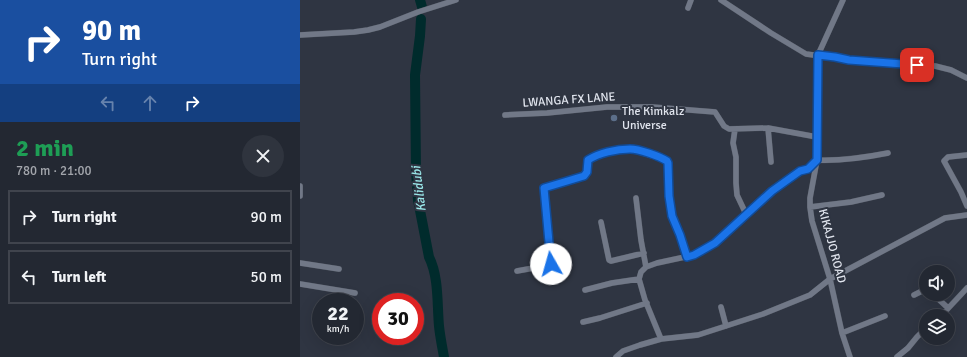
<!DOCTYPE html>
<html lang="en">
<head>
<meta charset="utf-8">
<style>
  :root { --surface:#232832; --page:#2f343e; --text:#f1f3f6; --muted:#a3a6ac; --line:#40444d }
  body { margin:0; font-family:Signika,sans-serif; background:var(--page); color:var(--text); height:100vh; display:flex; flex-direction:column; font-size:15px; white-space:nowrap }
  * { box-sizing:border-box; margin:0 }
  p { font-size:13px; color:var(--muted) }
  .icon { flex:none; width:22px; height:22px; fill:none; stroke:currentColor; stroke-width:2; stroke-linecap:round; stroke-linejoin:round }
  .map { position:relative; flex:1; overflow:hidden }
  .sheet { display:flex; flex-direction:column; background:var(--surface); width:300px }
  .sheet>* { flex:none }
  .hud { background:#1a4fa0; color:#fff; overflow:hidden }
  .tools { position:absolute; left:619px; top:265px; display:grid; gap:8px }
  .tools a { display:grid; place-items:center; width:36px; height:36px; border-radius:50%; background:var(--surface); box-shadow:0 4px 16px #0002,0 0 0 1px var(--line); font-size:20px }
  .speed { position:absolute; left:12px; top:293px; display:flex; gap:8px; font-size:20px; font-weight:700; text-align:center }
  .speed>* { display:grid; place-content:center; width:52px; height:52px; border-radius:50%; background:var(--surface); box-shadow:0 4px 16px #0002,0 0 0 1px var(--line); line-height:1 }
  .speed small { font-size:10px; font-weight:400 }
  .speed .limit { border:6px solid #d22; background:#fff; color:#111 }
  .pin { position:absolute; display:grid; place-items:center; width:34px; height:34px; color:#fff; margin:-17px; border-radius:8px; box-shadow:0 2px 6px #0006 }
  .me { position:absolute; width:44px; margin:-22px; rotate:353deg; stroke-linejoin:round; filter:drop-shadow(0 0 3px #0008) }
  .turn { display:flex; align-items:center; gap:14px; height:84px; padding:0 16px; font-size:18px }
  .turn .icon { width:52px; height:52px; stroke-width:2.5 }
  .turn b { display:block; font-size:28px; line-height:34px }
  .lanes { display:flex; align-items:center; height:38px; padding:0 16px; background:#0003; justify-content:center; gap:20px; direction:ltr }
  .lanes .off { opacity:.35 }
  .round { display:grid; place-items:center; flex:none; width:42px; height:42px; border-radius:21px; background:var(--page) }
  .head { display:flex; align-items:center; justify-content:space-between; height:68px; padding:0 16px }
  h1 { font-size:24px; font-weight:700; line-height:30px; color:#1e9e55 }
  ul { padding:0; list-style:none }
  li { display:flex; align-items:center; gap:12px; height:54px; margin:0 8px 6px; padding:0 8px; border:2px solid var(--line); border-radius:0px }
  li div { flex:1 }
  li b { display:block; font-size:15px }
  li em { font-style:normal }
  main { display:flex; flex:1; min-height:0 }
  .map>svg:first-child { display:block }
  .lines { fill:none; stroke-linecap:round; stroke-linejoin:round }
  .river { stroke:#002b2c; stroke-width:10 }
  .street-casing { stroke:#4b515c; stroke-width:6 }
  .street { stroke:#717887; stroke-width:5.5 }
  .route-casing { stroke:#114b97; stroke-width:10 }
  .route { stroke:#1a73e8; stroke-width:7 }
  .service-dot { fill:#5c6f8a; stroke:#2f3542; stroke-width:1.5 }
  .labels { text-anchor:middle; dominant-baseline:central; stroke-width:4; stroke-linejoin:round; paint-order:stroke }
  .street-label { font-size:12px; fill:#e0e4ed; stroke:#2f3542 }
  .poi-label { font-size:12px; fill:#e0e4ed; stroke:#2f3542; text-anchor:start }
  .water-label { font-size:13px; font-style:italic; fill:#9ae7e9; stroke:#2f3542 }
</style>
</head>
<body>
<main>
<section class="sheet">
<div class="hud">
<div class="turn"><svg class="icon" aria-label="right" viewBox="0 0 24 24"><path d="M7 20v-9h11M14 6l5 5-5 5"/></svg><div><b>90 m</b>Turn right</div></div>
<div class="lanes"><svg class="icon off" aria-label="left" viewBox="0 0 24 24"><path d="M17 20v-9H6M10 6l-5 5 5 5"/></svg><svg class="icon off" aria-label="ahead" viewBox="0 0 24 24"><path d="M12 20V5M6 11l6-6 6 6"/></svg><svg class="icon" aria-label="right" viewBox="0 0 24 24"><path d="M7 20v-9h11M14 6l5 5-5 5"/></svg></div>
</div>
<div class="head"><div><h1>2 min</h1><p>780 m · 21:00</p></div><a class="round"><svg class="icon" aria-label="close" viewBox="0 0 24 24"><path d="M6 6l12 12M18 6L6 18"/></svg></a></div>
<ul>
<li><svg class="icon" aria-label="right" viewBox="0 0 24 24"><path d="M7 20v-9h11M14 6l5 5-5 5"/></svg><div><b>Turn right</b></div><em>90 m</em></li>
<li><svg class="icon" aria-label="left" viewBox="0 0 24 24"><path d="M17 20v-9H6M10 6l-5 5 5 5"/></svg><div><b>Turn left</b></div><em>50 m</em></li>
</ul>
</section>
<div class="map">
<svg width="667" height="357" viewBox="0 0 667 357">
  <rect width="100%" height="100%" fill="#2f3542"/>
  <g class="lines">
    <!-- river -->
    <path class="river" d="M 120,0 L 122,7
      M 121,19 L 120,36 L 115,75 L 116,172 L 118,200 L 129,257 C 139,277 137,304 139,326 C 140,336 142,346 144,357"/>
    <defs>
      <path id="street" d="M 421,0 L 471,33 L 506,54 L 565,62 L 635,66 L 651,70 L 667,78
        M 543,0 L 518,55 L 517,160 L 510,198 L 510,207 L 512,221 L 530,279 L 542,333 L 550,357
        M 388,8 L 391,0
        M 0,35 L 54,32 L 68,30 L 80,27 L 118,12 L 156,0
        M 205,115 L 247,113 L 307,107 L 352,107 L 415,112 L 424,126 L 429,129 L 468,128 L 517,137
        M 468,128 L 471,162
        M 435,129 L 433,143 L 436,157 L 436,183 L 437,195 L 446,214
        M 667,155 L 648,157 L 644,161 L 661,192 L 667,206
        M 0,186 L 0,196
        M 336,198 L 341,240 L 346,267
        M 510,207 L 551,202 L 582,195
        M 301,222 L 309,260 L 311,261 L 344,253
        M 0,263 L 39,269
        M 217,271 L 250,265 L 244,188 L 284,176 L 287,172 L 288,160 L 302,153 L 330,149 L 363,159 L 368,163 L 369,196 L 372,216 L 380,235 L 387,257
        M 0,284 L 55,293
        M 285,290 L 312,283 L 339,279
        M 633,294 L 648,308
        M 614,295 L 626,289
        M 421,307 L 426,326
        M 641,316 L 667,288
        M 283,322 L 300,318 L 347,303
        M 542,333 L 585,316
        M 361,339 L 345,300 L 339,279 L 341,272 L 346,267 L 357,263 L 394,255 L 415,243 L 472,191 L 499,171 L 508,169 L 517,160 C 542,161 563,158 588,153
        M 316,357 L 323,351 L 340,345 L 361,339 L 398,335 L 463,314 L 510,295 L 530,279 L 645,218 L 667,215
        M 597,357 L 608,348 L 617,337 L 626,328"/>
    </defs>
    <!-- street casing -->
    <use href="#street" class="street-casing"/>
    <!-- street -->
    <use href="#street" class="street"/>
  </g>
  <g class="lines">
    <defs>
      <path id="route" d="M 251,264 L 244,188 L 284,176 L 287,172 L 288,160 C 299,153 316,149 330,149 C 339,149 359,156 367,161 L 368,163 L 369,196 L 372,216 L 380,235 L 387,257 L 394,255 L 415,243 L 472,191 L 500,171 L 508,169 L 517,160 L 518,55 L 535,57 L 549,60 L 617,65"/>
    </defs>
    <!-- route casing -->
    <use href="#route" class="route-casing"/>
    <!-- route -->
    <use href="#route" class="route"/>
  </g>
  <!-- markers -->
  <circle class="service-dot" cx="314" cy="118" r="4"/>
  <g class="labels">
    <!-- street labels -->
    <g class="street-label">
      <text transform="translate(269 100) rotate(-4)">LWANGA FX LANE</text>
      <text transform="translate(532 246) rotate(75)">KIKAJJO ROAD</text>
    </g>
    <!-- poi labels -->
    <g class="poi-label">
      <text x="322" y="111">The Kimkalz<tspan x="322" dy="14">Universe</tspan></text>
    </g>
    <!-- water labels -->
    <g class="water-label">
      <text transform="translate(119 189) rotate(-97)">Kalidubi</text>
    </g>
  </g>
</svg>
<div class="tools">
<a><svg class="icon" aria-label="sound" viewBox="0 0 24 24"><path d="M4 9h4l5-4v14l-5-4H4zM17 9q2 3 0 6"/></svg></a>
<a><svg class="icon" aria-label="layers" viewBox="0 0 24 24"><path d="M12 4l9 5-9 5-9-5zM3 14l9 5 9-5"/></svg></a>
</div>
<div class="speed"><div>22<small>km/h</small></div><div class="limit">30</div></div>
<div class="pin" style="left:617px;top:65px;background:#d93025"><svg class="icon" aria-label="arrive" viewBox="0 0 24 24"><path d="M6 21V4h12l-3 4 3 4H6"/></svg></div>
<svg class="me" style="left:251px;top:264px" viewBox="-20 -20 40 40"><circle r="19" fill="#fff"/><path d="M0-13L10 11 0 6-10 11z" fill="#1a73e8"/></svg>
</div>
</main>
</body>
</html>
